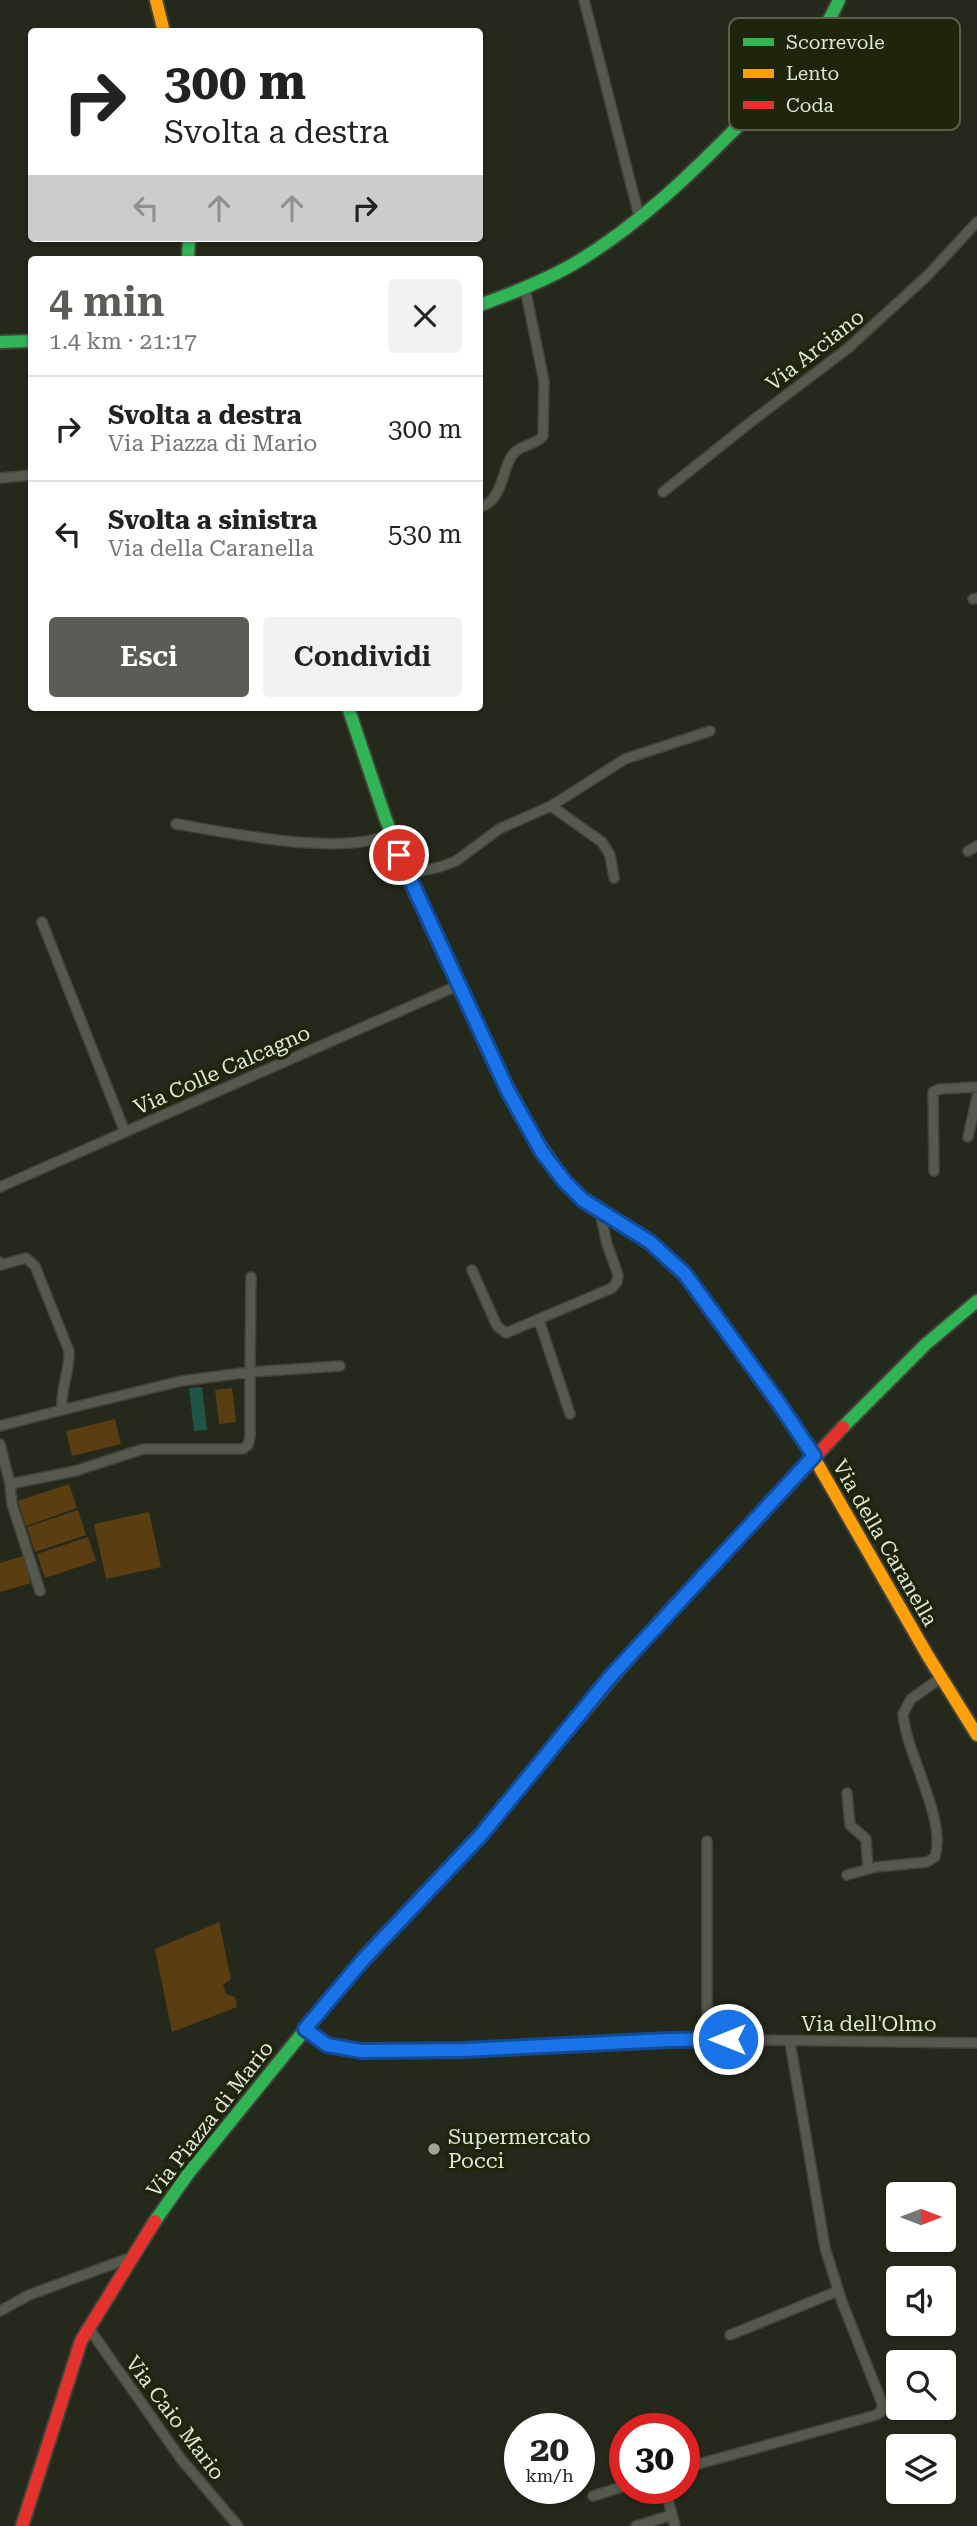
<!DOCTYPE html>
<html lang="it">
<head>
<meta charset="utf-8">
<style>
  :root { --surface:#fff; --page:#f2f2f2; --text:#222; --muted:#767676; --line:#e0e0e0; --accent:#5a5c56 }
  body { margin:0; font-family:"Roboto Serif",serif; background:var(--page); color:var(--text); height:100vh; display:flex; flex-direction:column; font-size:26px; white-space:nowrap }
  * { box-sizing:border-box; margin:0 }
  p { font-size:23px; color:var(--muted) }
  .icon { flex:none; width:38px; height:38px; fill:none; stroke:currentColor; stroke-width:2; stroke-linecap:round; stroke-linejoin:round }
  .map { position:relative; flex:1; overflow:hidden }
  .side { position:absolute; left:28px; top:256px; width:455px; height:455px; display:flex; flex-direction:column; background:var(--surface); border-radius:7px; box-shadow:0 2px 5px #0004 }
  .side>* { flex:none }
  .guide { position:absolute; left:28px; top:28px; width:455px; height:214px; border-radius:7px; box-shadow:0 2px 5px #0004; background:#fff; color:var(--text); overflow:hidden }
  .needle { width:46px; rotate:90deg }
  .buttons { position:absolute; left:886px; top:2182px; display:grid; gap:14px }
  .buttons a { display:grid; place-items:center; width:70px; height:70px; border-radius:7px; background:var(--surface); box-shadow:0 2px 5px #0004; font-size:35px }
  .speed { position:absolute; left:504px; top:2413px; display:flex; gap:14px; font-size:35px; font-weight:700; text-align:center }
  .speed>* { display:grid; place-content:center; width:91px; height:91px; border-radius:50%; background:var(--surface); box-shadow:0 2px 5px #0004; line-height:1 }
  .speed small { font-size:18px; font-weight:400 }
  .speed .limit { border:10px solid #d22; background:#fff; color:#111 }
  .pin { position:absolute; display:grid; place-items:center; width:60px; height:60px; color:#fff; margin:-30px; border:4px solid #fff; border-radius:50%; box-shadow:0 2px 7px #0007 }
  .me { position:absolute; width:77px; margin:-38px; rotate:270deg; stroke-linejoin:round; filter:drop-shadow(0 0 5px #0008) }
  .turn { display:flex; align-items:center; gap:24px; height:147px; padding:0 21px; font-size:32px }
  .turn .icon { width:91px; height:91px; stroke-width:2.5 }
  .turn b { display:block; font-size:49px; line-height:60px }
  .lanes { display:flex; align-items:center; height:66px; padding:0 21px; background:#0003; justify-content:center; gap:35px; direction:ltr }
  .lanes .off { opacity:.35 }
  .round { display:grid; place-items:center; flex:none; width:74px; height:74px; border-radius:7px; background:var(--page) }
  .overview { display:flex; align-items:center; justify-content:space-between; height:119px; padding:0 21px }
  h1 { font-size:42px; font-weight:600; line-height:52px; color:var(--accent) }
  .action { display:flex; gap:14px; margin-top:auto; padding:14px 21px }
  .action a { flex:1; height:80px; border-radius:7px; background:var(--accent); color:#fff; font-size:28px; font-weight:600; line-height:80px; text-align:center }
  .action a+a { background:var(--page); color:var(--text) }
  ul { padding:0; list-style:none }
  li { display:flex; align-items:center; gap:21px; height:105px; padding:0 21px; border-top:2px solid var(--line) }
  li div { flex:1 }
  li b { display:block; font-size:26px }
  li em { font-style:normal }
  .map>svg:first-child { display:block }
  .green { fill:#5a3e11 }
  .water { fill:#1f5544 }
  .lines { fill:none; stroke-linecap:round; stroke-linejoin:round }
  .street-casing { stroke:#404439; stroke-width:12 }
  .fast-casing { stroke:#404439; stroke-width:16 }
  .slow-casing { stroke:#404439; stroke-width:16 }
  .jam-casing { stroke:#404439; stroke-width:16 }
  .street { stroke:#56594e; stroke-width:9 }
  .fast { stroke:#30b455; stroke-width:12 }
  .slow { stroke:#ff9f0a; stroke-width:12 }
  .jam { stroke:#e5322d; stroke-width:12 }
  .route-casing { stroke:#114b97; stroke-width:18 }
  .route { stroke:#1a73e8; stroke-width:12 }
  .poi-dot { fill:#9fa495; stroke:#1f250b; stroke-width:2.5 }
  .labels { text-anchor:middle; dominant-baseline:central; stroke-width:7; stroke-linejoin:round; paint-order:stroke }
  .street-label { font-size:21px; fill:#e1e7d7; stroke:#1f250b }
  .poi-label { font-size:21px; fill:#e1e7d7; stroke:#1f250b; text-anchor:start }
  .key { fill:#1f250b; stroke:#595f48; stroke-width:2 }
  .key-label { font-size:19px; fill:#e1e7d7 }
</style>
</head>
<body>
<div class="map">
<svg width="977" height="2526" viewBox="0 0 977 2526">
  <rect width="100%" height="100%" fill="#25291b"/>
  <!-- green -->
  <path class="green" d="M 232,1388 L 236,1422 L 219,1424 L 215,1390 Z
    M 115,1419 L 121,1444 L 72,1456 L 66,1431 Z
    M 69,1484 L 77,1508 L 26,1526 L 18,1501 Z
    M 78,1510 L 86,1535 L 35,1552 L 27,1527 Z
    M 149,1512 L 161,1567 L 106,1579 L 94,1524 Z
    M 88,1537 L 96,1561 L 45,1578 L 37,1554 Z
    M 23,1556 L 31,1583 L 0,1592 L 0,1563 Z
    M 219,1922 L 231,1979 L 223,1985 L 226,1994 L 235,1997 L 237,2007 L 172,2032 L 155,1949 Z"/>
  <!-- water -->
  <path class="water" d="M 202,1387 L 207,1430 L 194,1431 L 189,1388 Z"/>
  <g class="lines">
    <defs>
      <path id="street" d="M 584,0 L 639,216
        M 0,478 L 32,475
        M 663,492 L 752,421 L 847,349 L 927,276 L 977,222
        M 480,507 C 502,501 501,474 511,457 C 519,444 535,446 543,436 L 544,381 L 525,288
        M 973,599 L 977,598
        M 551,806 L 602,842 L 610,855 L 614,878
        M 176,824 C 233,833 338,857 391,834
        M 968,851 L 977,846
        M 407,874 L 440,867 L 456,861 L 499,829 L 551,806 L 625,759 L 710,731
        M 42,922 L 125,1132
        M 968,1137 L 977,1097
        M 934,1171 L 933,1092 L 940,1089 L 977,1087
        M 0,1187 L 459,985
        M 0,1262 L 1,1265 L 26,1258 L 35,1266 L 69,1351 C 70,1371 60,1390 62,1410 L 181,1381 L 250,1372 L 250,1436 L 248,1445 L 243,1449 L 143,1449 L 75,1471 L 10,1484 L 0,1444
        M 472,1270 L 497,1326 L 506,1333 L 612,1288 L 617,1282 L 618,1275 L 607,1244 L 600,1212
        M 251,1277 L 250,1372 L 340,1366
        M 539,1320 L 570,1414
        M 0,1426 L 62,1410
        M 10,1484 L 12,1504 L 40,1591
        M 847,1793 L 850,1825 L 866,1839 L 868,1869
        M 707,1841 L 707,2039
        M 847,1875 L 876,1867 L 927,1862 L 935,1857 C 947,1819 906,1754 903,1714 L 911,1699 L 941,1678
        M 305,2030 L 317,2040 L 331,2046 L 361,2051 L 464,2050 L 693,2039 L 977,2043
        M 0,2311 L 29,2295 L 132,2257
        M 88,2327 L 181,2459 L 238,2526
        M 730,2335 L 838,2291
        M 684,2468 L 876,2415 L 882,2411 L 882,2403 L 842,2302 L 825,2248 L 790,2042
        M 665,2488 L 675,2526
        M 593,2496 L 625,2486
        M 636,2526 L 672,2515"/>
      <path id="fast" d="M 188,259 L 189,238
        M 480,305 C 513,293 547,280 577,262 C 640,224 693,172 744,120 C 780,83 818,48 839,0
        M 0,342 L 32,341
        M 348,707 L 385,817 L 406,873 L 502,1077 L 536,1140 L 564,1180 L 581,1197 L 649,1242 L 681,1270 L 701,1295 L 803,1439 L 813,1456
        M 843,1427 L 926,1344 L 977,1301
        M 155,2221 L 188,2174 L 347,1978 L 474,1842 L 644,1640"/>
      <path id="slow" d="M 156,0 L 164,32
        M 813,1456 L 928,1656 L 977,1735"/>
      <path id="jam" d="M 644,1640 L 843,1427
        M 22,2526 L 81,2341 L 155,2221"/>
    </defs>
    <!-- street casing -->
    <use href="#street" class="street-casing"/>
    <!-- fast casing -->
    <use href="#fast" class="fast-casing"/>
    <!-- slow casing -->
    <use href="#slow" class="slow-casing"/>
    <!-- jam casing -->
    <use href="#jam" class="jam-casing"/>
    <!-- street -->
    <use href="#street" class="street"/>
    <!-- fast -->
    <use href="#fast" class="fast"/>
    <!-- slow -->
    <use href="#slow" class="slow"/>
    <!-- jam -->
    <use href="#jam" class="jam"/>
  </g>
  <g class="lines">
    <defs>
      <path id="route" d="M 399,855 L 508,1091 L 542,1152 L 565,1182 L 583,1200 L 650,1242 L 685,1274 L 778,1402 L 814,1456 L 611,1676 L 481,1835 L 362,1961 L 305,2029 L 327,2045 L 361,2051 L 464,2050 L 669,2040 L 728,2039"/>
    </defs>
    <!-- route casing -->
    <use href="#route" class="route-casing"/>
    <!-- route -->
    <use href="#route" class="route"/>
  </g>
  <!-- markers -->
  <circle class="poi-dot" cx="434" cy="2149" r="7"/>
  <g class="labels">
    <!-- street labels -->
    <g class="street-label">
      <text transform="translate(815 350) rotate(-38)">Via Arciano</text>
      <text transform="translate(222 1070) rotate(-24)">Via Colle Calcagno</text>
      <text transform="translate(885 1543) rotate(60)">Via della Caranella</text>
      <text x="869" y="2024">Via dell'Olmo</text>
      <text transform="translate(210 2119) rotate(-52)">Via Piazza di Mario</text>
      <text transform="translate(175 2418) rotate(53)">Via Caio Mario</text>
    </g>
    <!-- poi labels -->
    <g class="poi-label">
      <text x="448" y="2137">Supermercato<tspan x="448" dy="24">Pocci</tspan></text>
    </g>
  </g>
  <!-- legend -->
  <rect x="729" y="18" width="231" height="112" rx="10" class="key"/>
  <rect x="743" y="38" width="31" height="8" fill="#30b455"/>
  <rect x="743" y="69" width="31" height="9" fill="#ff9f0a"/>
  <rect x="743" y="101" width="31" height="8" fill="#e5322d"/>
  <g class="key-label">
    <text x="786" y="49">Scorrevole</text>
    <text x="786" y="80">Lento</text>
    <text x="786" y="112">Coda</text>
  </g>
</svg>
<div class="buttons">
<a><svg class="needle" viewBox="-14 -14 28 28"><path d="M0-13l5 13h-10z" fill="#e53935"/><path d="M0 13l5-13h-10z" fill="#767676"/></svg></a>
<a><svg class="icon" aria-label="sound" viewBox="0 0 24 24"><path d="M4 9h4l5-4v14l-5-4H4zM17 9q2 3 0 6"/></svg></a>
<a><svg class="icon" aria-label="search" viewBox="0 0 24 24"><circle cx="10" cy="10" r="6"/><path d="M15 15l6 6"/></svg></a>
<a><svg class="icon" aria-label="layers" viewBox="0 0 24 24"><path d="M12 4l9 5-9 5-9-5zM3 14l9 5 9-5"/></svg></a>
</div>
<div class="speed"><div>20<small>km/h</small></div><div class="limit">30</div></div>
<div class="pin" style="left:399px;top:855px;background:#d93025"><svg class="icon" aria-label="arrive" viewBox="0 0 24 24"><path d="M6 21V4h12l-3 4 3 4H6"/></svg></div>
<svg class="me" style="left:728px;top:2039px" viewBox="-20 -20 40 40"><circle r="17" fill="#1a73e8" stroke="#fff" stroke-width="3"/><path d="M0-11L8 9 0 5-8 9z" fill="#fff"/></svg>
<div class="guide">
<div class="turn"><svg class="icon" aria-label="right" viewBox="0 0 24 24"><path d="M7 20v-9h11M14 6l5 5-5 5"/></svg><div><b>300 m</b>Svolta a destra</div></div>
<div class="lanes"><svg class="icon off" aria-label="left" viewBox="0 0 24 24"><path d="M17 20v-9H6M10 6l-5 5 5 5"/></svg><svg class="icon off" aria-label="ahead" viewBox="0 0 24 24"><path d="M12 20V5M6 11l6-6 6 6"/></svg><svg class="icon off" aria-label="ahead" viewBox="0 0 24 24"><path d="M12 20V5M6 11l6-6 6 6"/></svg><svg class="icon" aria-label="right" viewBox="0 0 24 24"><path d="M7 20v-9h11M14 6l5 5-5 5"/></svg></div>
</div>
<section class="side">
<div class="overview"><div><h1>4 min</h1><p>1.4 km · 21:17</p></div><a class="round"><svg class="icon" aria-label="close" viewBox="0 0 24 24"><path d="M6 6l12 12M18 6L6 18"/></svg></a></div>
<ul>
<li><svg class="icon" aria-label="right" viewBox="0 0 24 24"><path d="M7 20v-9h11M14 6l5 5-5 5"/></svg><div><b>Svolta a destra</b><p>Via Piazza di Mario</p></div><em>300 m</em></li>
<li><svg class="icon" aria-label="left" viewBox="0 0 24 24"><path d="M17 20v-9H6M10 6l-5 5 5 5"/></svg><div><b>Svolta a sinistra</b><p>Via della Caranella</p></div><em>530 m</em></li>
</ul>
<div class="action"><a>Esci</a><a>Condividi</a></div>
</section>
</div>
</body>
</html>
